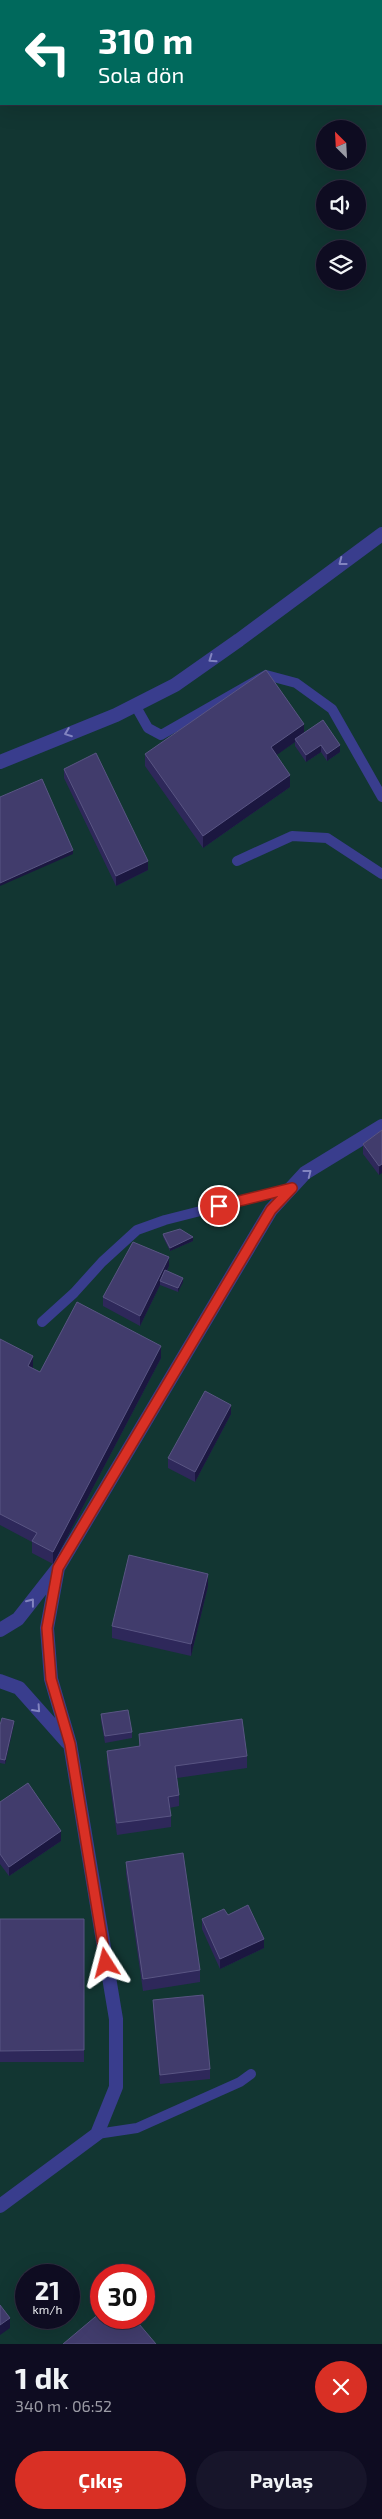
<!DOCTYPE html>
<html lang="tr">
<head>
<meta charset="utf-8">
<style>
  :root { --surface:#0e0c21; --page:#17152a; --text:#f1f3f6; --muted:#9b9ba5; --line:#2e2c3f; --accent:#d93025 }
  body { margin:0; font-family:"Exo 2",sans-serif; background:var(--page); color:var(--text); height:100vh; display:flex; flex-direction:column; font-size:19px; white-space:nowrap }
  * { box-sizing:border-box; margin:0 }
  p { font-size:16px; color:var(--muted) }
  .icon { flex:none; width:28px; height:28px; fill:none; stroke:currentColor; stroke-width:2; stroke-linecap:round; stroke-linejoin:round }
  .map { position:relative; height:2344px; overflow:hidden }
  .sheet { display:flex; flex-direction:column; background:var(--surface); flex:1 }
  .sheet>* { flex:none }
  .hud { position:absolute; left:0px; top:0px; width:382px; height:105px; box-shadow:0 5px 20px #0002,0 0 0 1px var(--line); background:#00695c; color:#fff; overflow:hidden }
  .needle { width:32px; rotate:336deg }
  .tools { position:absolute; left:316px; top:120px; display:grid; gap:10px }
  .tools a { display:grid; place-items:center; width:50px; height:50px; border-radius:50%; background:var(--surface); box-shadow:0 5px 20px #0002,0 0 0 1px var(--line); font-size:25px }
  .speed { position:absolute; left:15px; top:2264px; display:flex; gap:10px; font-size:25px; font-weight:700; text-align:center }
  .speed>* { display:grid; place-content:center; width:65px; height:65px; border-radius:50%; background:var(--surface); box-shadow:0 5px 20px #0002,0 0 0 1px var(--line); line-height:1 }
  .speed small { font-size:12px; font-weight:400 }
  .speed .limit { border:8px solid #d22; background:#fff; color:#111 }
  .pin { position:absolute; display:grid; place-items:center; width:42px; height:42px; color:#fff; margin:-21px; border:2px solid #fff; border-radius:50%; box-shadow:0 1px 5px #0007 }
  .me { position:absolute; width:55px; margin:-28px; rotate:351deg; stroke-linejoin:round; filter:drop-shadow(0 0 4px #0008) }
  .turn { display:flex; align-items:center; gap:18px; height:105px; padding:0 15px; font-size:22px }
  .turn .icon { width:65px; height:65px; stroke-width:2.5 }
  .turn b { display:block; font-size:35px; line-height:42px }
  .round { display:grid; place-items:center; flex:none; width:52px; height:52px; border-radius:26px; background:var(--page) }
  .head { display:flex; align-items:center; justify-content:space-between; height:85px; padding:0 15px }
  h1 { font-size:30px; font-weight:700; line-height:38px }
  .cta { display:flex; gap:10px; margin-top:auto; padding:10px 15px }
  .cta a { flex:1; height:58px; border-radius:30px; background:var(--accent); color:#fff; font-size:20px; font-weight:700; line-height:58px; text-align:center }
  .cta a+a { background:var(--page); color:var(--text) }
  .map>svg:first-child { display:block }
  .green { fill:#123632; fill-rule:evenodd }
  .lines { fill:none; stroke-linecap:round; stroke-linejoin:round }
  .service { stroke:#393d8d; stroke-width:10 }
  .minor { stroke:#393d8d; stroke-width:14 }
  .wall { fill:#2e285a }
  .shaded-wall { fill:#1b1740 }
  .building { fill:#413c6c; stroke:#595583 }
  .oneway { stroke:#8284c0 }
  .route-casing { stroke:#8d1f18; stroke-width:12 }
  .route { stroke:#d93025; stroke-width:9 }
</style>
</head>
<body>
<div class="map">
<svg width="382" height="2344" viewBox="0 0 382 2344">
  <rect width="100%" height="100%" fill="#12102c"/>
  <!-- green -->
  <path class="green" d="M 0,0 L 382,0 L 382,2344 L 0,2344 ZM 1,1 L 381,1 L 381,104 L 1,104 ZM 325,129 L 358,129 L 358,161 L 325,161 ZM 325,189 L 358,189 L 358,221 L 325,221 ZM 325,249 L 358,249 L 358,281 L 325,281 ZM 26,2275 L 69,2275 L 69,2318 L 26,2318 ZM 101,2275 L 144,2275 L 144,2318 L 101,2318 Z"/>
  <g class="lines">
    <!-- service -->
    <path class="service" d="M 135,705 L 148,728 L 161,735 L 266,675 L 296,683 L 332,709 L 382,797
      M 237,861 L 292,836 L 327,838 L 382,874
      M 42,1322 L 74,1293 L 102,1262 L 137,1230 L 165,1220 L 291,1188
      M 97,2134 L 137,2128 L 240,2082 L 251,2074"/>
    <!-- minor -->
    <path class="minor" d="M 0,762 L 116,715 L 175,685 L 239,640 L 382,534
      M 0,1630 L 18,1619 L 58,1568 L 271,1210 L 305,1173 L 382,1126
      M 0,1681 L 19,1688 L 67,1742
      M 0,2206 L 97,2134 L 116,2087 L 116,2019 L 70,1744 L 51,1679 L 47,1628 L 58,1568"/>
  </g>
  <!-- wall -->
  <path class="wall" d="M 304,732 L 340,752 L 327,761 L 321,752 L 306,762 L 295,746 L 295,742 L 276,755 L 290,787 L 203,848 L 145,766 L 145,754 Z
    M 64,769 L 148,870 L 116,886 L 64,778 Z
    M 382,1130 L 379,1175 L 363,1154 L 363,1144 Z
    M 163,1234 L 193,1241 L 170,1251 L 163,1237 Z
    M 169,1266 L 167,1271 L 183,1282 L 178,1292 L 160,1285 L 140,1326 L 103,1306 L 103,1297 Z
    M 0,1339 L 33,1368 L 40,1372 L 161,1358 L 53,1564 L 32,1553 L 32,1542 L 0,1525 Z
    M 231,1414 L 195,1482 L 168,1468 L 168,1458 Z
    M 208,1586 L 191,1656 L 112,1638 L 112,1626 Z
    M 101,1714 L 132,1732 L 132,1738 L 105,1743 L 101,1721 Z
    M 14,1724 L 5,1764 L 0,1763 L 0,1725 Z
    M 139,1734 L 247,1756 L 247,1768 L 177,1778 L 179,1795 L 179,1806 L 169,1808 L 171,1816 L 171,1827 L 117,1835 L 107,1763 L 107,1751 L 139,1746 Z
    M 0,1802 L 61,1841 L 9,1876 L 0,1864 Z
    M 126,1862 L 200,1970 L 200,1982 L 143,1991 L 126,1874 Z
    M 228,1915 L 264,1948 L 220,1969 L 202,1929 L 202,1919 Z
    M 0,1919 L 84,1919 L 84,2062 L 0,2062 Z
    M 153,2000 L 210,2069 L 210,2079 L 160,2084 L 153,2010 Z"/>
  <!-- shaded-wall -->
  <path class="shaded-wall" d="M 304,724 L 304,735 L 295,739 L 295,742 L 271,759 L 271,747 Z
    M 321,745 L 321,752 L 306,762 L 306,755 Z
    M 340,745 L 340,752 L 327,761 L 327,754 Z
    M 290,775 L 290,787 L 203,848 L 203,836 Z
    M 73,850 L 73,854 L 0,886 L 0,883 Z
    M 148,861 L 148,870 L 116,886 L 116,876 Z
    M 382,1164 L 382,1173 L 379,1175 L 379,1166 Z
    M 193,1237 L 193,1241 L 170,1251 L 170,1248 Z
    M 169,1257 L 169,1266 L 161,1282 L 160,1281 L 160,1285 L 140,1326 L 140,1316 Z
    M 183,1278 L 183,1282 L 178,1292 L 178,1288 Z
    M 161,1346 L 161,1358 L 53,1564 L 53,1552 Z
    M 33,1356 L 33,1368 L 28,1377 L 28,1366 Z
    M 231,1405 L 231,1414 L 195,1482 L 195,1472 Z
    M 208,1574 L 208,1586 L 191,1656 L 191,1644 Z
    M 14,1721 L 14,1724 L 5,1764 L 5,1760 Z
    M 61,1831 L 61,1841 L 9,1876 L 9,1867 Z
    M 264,1939 L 264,1948 L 220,1969 L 220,1959 Z
    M 150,2304 L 150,2316 L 134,2330 L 134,2318 L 144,2318 L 144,2309 Z
    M 10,2318 L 10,2328 L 0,2335 L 0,2325 Z"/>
  <!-- building -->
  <path class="building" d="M 266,670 L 304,724 L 271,747 L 290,775 L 203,836 L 145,754 Z
    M 323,720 L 340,745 L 327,754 L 321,745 L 306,755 L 295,739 Z
    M 96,753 L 148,861 L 116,876 L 64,769 Z
    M 42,779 L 73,850 L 0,883 L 0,797 Z
    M 382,1130 L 382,1164 L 379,1166 L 363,1144 Z
    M 180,1229 L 193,1237 L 170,1248 L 163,1234 Z
    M 133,1242 L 169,1257 L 140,1316 L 103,1297 Z
    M 165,1270 L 183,1278 L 178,1288 L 160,1281 Z
    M 77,1302 L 161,1346 L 53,1552 L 32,1541 L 37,1533 L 0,1514 L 0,1339 L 33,1356 L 28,1366 L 40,1372 Z
    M 205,1391 L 231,1405 L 195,1472 L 168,1458 Z
    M 129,1555 L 208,1574 L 191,1644 L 112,1626 Z
    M 128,1710 L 132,1732 L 105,1736 L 101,1714 Z
    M 2,1718 L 14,1721 L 5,1760 L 0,1759 L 0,1725 Z
    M 242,1719 L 247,1756 L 175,1766 L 179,1795 L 168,1797 L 171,1816 L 117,1823 L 107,1751 L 140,1746 L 139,1734 Z
    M 28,1783 L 61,1831 L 9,1867 L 0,1854 L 0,1802 Z
    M 183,1853 L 200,1970 L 143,1979 L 126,1862 Z
    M 248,1905 L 264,1939 L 220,1959 L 202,1919 L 224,1909 L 228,1915 Z
    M 0,1919 L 84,1919 L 84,2050 L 0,2051 Z
    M 203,1995 L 210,2069 L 160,2075 L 153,2000 Z
    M 144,2297 L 150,2304 L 144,2309 Z
    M 0,2305 L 10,2318 L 0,2325 Z
    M 101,2312 L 101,2318 L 134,2318 L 156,2344 L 63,2344 Z"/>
  <!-- one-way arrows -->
  <defs><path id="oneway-chevron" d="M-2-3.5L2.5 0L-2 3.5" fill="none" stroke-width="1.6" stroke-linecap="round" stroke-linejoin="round" transform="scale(1.25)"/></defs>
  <g class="oneway">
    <use href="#oneway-chevron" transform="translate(342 562) rotate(143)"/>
    <use href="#oneway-chevron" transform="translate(212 659) rotate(145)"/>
    <use href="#oneway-chevron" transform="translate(68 733) rotate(159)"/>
    <use href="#oneway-chevron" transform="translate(308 1173) rotate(-38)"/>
    <use href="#oneway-chevron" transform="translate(31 1602) rotate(-52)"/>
    <use href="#oneway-chevron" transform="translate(37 1709) rotate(48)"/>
  </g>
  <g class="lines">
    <defs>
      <path id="route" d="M 106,1963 L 70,1744 L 51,1679 L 47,1628 L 58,1568 L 271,1210 L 292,1188 L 219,1206"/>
    </defs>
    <!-- route casing -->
    <use href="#route" class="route-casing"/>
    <!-- route -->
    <use href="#route" class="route"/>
  </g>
</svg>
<div class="tools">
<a><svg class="needle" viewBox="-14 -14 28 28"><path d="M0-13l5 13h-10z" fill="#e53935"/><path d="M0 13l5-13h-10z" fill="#9b9ba5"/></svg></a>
<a><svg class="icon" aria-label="sound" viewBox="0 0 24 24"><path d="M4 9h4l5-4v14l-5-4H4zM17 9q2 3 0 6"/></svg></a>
<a><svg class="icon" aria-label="layers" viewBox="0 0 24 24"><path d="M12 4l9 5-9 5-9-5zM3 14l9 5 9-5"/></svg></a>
</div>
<div class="speed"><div>21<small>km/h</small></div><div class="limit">30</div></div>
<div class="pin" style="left:219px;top:1206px;background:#d93025"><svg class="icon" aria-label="arrive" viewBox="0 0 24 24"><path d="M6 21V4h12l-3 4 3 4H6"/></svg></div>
<svg class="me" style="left:106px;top:1963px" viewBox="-20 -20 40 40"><path d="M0-17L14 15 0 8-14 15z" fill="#d93025" stroke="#fff" stroke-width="4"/></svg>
<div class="hud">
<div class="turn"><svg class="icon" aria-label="left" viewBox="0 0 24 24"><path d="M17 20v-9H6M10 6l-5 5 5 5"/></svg><div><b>310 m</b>Sola dön</div></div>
</div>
</div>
<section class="sheet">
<div class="head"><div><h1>1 dk</h1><p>340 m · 06:52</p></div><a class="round" style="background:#d93025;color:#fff"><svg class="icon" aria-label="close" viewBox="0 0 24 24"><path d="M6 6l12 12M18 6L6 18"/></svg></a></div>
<div class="cta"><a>Çıkış</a><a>Paylaş</a></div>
</section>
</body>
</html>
